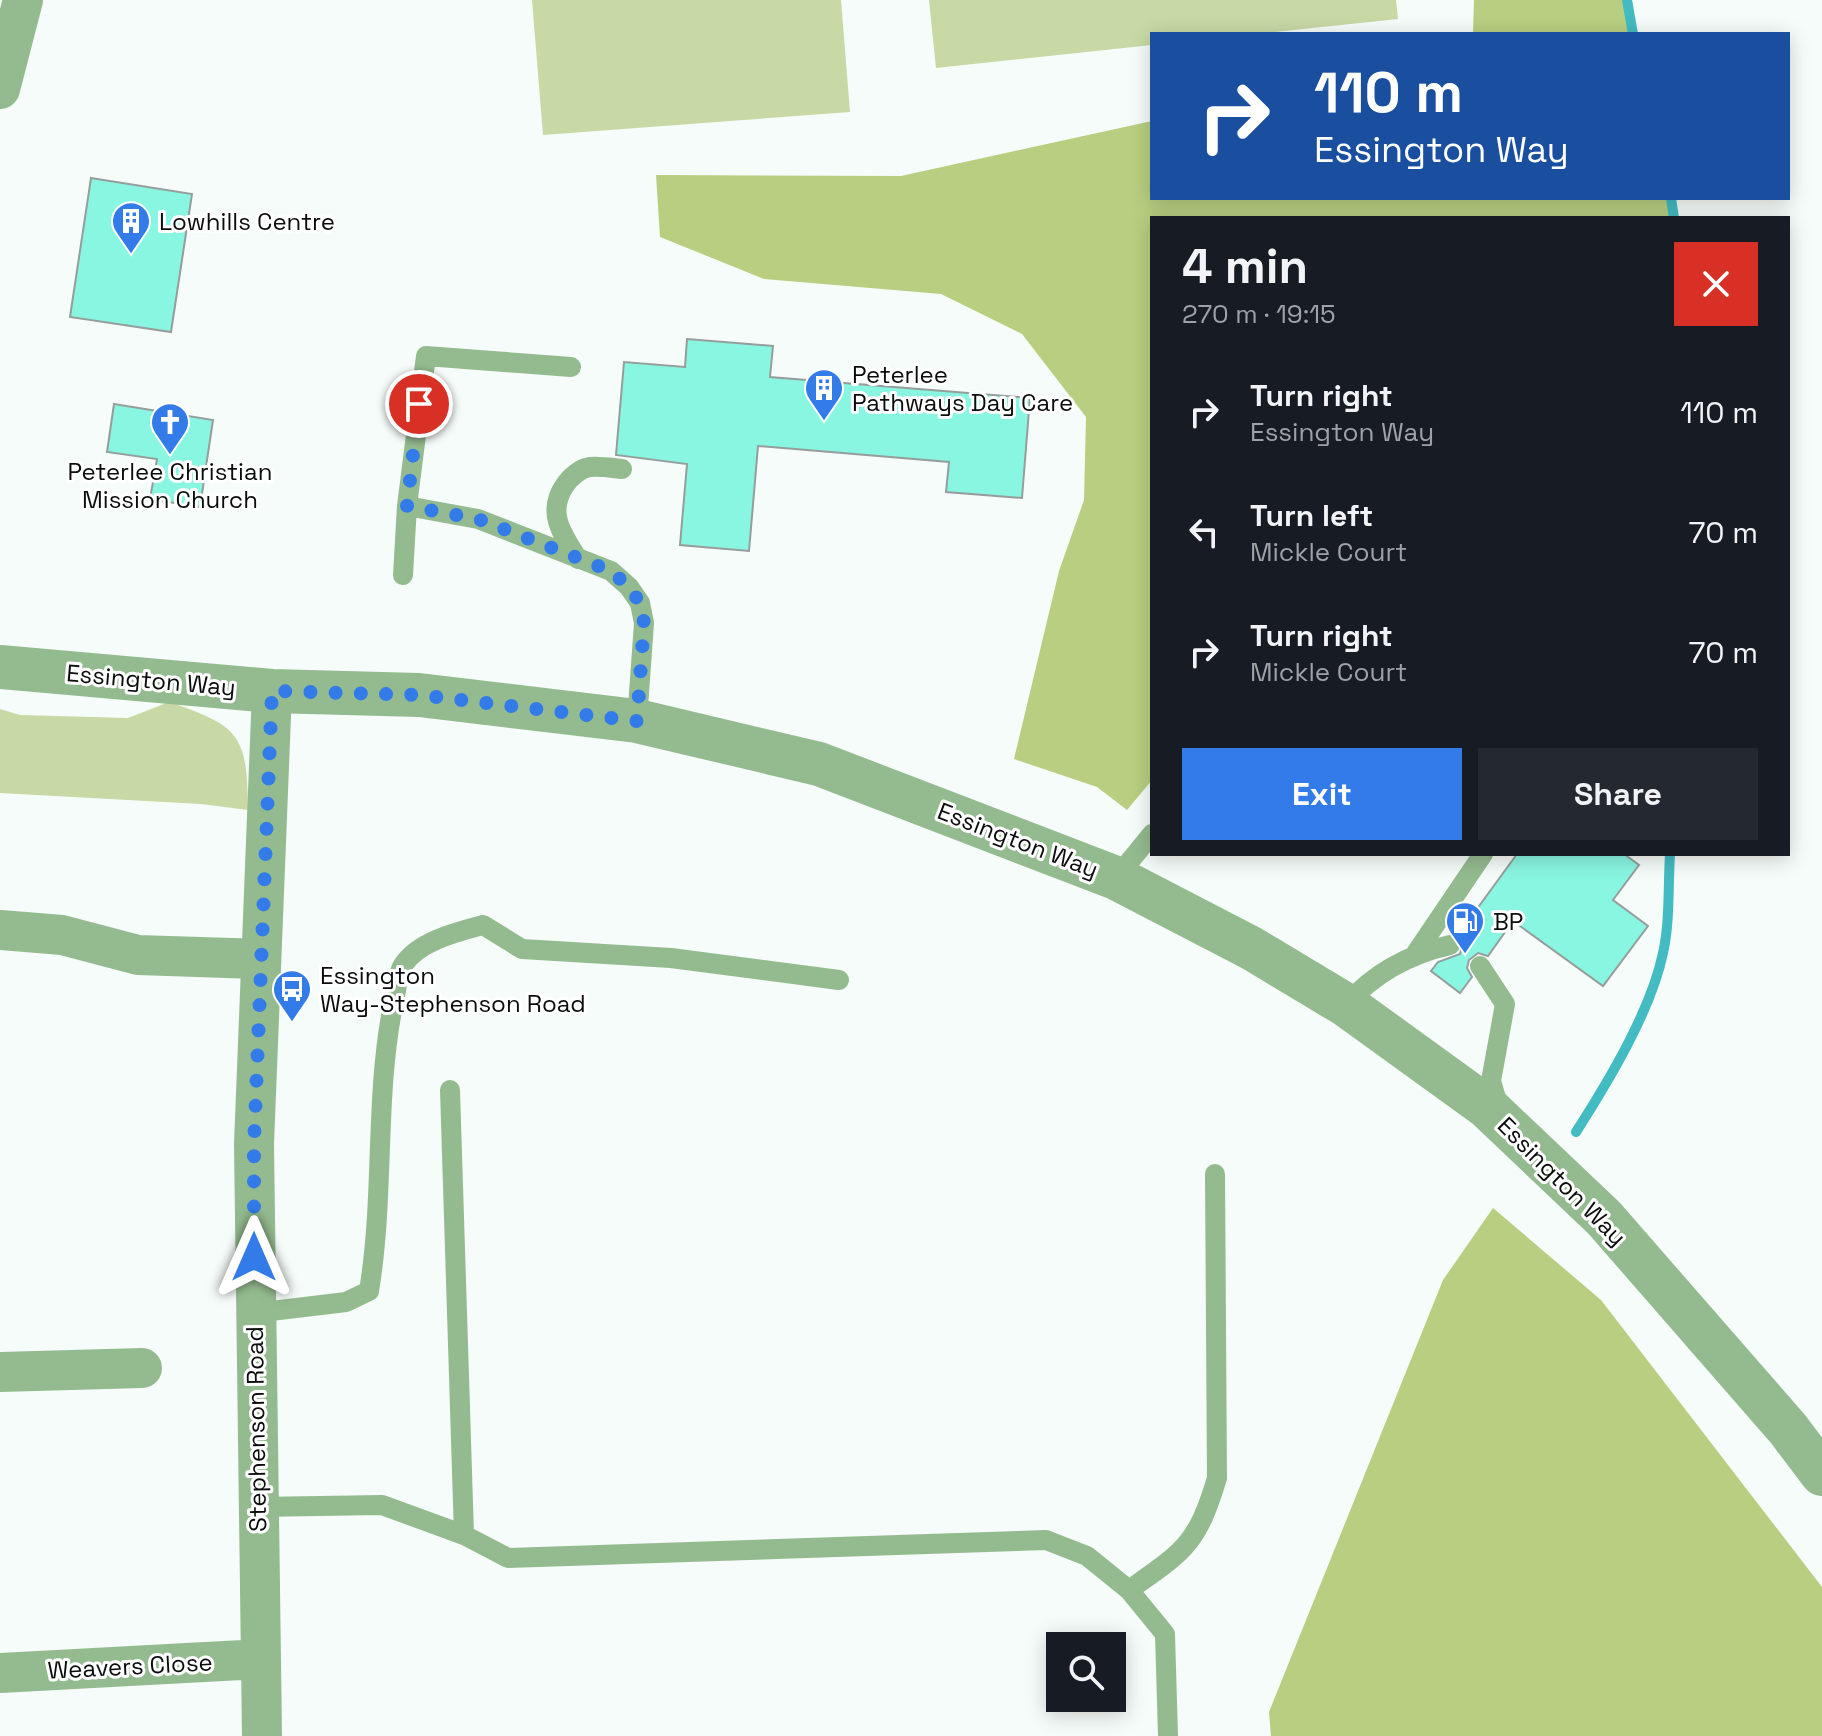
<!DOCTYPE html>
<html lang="en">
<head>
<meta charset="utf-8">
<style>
  :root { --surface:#171b24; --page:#242831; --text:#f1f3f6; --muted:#9ea1a6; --accent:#327be8 }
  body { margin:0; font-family:"Space Grotesk",sans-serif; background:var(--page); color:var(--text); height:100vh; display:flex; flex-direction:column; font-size:30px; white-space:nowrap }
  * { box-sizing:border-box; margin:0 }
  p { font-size:26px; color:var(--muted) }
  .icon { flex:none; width:44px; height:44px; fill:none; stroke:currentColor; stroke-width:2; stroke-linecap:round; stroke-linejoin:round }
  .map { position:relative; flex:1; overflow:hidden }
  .panel { position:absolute; left:1150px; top:216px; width:640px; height:640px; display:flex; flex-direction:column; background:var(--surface); border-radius:0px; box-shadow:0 4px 20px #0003 }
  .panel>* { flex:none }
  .guide { position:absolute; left:1150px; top:32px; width:640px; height:168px; border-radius:0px; box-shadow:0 4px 20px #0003; background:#1a4fa0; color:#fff; overflow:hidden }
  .fabs { position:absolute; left:1046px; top:1632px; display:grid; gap:16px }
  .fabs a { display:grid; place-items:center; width:80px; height:80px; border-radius:0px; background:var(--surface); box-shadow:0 4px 20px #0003; font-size:40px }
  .pin { position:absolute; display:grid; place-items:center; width:68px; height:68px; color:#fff; margin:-34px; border:4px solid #fff; border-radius:50%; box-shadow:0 2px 8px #0007 }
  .me { position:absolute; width:88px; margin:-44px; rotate:0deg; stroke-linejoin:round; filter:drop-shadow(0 0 6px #0008) }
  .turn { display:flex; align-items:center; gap:28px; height:168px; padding:0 32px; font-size:36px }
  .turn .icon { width:104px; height:104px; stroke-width:2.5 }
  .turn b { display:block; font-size:56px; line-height:68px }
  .round { display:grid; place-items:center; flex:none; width:84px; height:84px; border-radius:0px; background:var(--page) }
  .head { display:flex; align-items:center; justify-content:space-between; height:136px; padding:0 32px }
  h1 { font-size:48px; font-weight:700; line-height:60px }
  .button { display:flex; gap:16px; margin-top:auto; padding:16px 32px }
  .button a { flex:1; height:92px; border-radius:0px; background:var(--accent); color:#fff; font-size:32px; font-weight:700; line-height:92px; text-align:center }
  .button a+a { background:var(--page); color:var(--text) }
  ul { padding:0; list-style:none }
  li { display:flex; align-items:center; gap:24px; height:120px; padding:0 32px }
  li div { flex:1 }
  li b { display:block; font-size:30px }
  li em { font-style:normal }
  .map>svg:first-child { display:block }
  .green { fill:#c8d9a5 }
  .forest { fill:#b8cf81 }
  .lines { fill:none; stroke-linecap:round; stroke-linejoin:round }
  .stream { stroke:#43bbc2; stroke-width:10 }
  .building { fill:#89f6e2; stroke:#969e9c; stroke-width:2 }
  .service { stroke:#94bb8f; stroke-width:20 }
  .minor { stroke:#94bb8f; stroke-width:40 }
  .tertiary { stroke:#94bb8f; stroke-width:44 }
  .route { stroke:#327be8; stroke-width:14; stroke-dasharray:0 25.2 }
  .labels { text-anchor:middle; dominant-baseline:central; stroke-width:6; stroke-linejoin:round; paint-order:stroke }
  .poi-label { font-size:24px; fill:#0b0d0c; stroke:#fff; text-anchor:start }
  .street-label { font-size:24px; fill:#0b0d0c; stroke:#fff }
</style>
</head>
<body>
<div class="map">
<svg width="1822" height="1736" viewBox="0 0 1822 1736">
  <rect width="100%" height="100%" fill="#f6fcf9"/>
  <!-- green -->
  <path class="green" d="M 532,0 L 841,0 L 850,112 L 543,135 Z
    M 929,0 L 1396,0 L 1398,19 L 1255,34 L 1152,34 L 1152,45 L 936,68 Z
    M 169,702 C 241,726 247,736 248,810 L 201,804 L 0,793 L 0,709 L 20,715 L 128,718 Z"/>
  <!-- forest -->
  <path class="forest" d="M 1474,0 L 1627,0 L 1633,34 L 1473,34 Z
    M 1152,121 L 1152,198 L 1671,198 L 1674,218 L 1152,218 L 1152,780 L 1127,810 L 1097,787 L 1014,759 L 1059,571 L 1084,500 L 1086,417 L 1022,334 L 941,294 L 764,279 L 660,237 L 656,175 L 901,176 Z
    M 1493,1208 L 1601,1300 L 1822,1587 L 1822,1736 L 1271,1736 L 1269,1712 L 1443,1280 Z"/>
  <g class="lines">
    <!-- stream -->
    <path class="stream" d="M 1627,0 L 1633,34
      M 1671,198 L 1674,218
      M 1576,1132 C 1608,1082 1651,1011 1663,953 C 1670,922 1668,886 1670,854"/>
  </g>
  <!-- building -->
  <path class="building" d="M 91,178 L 192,194 L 171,332 L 70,317 Z
    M 687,339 L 773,346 L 770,377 L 1030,398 L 1022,498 L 946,492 L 949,462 L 758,446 L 749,551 L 680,545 L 687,464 L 616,455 L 624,362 L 685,367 Z
    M 114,404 L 213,420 L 200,507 L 150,499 L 157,459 L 107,452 Z
    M 1517,854 L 1624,854 L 1639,865 L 1613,900 L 1648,926 L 1603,986 L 1513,921 L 1488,956 L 1478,953 L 1469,960 L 1467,968 L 1472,977 L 1460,993 L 1431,971 L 1438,962 L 1460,954 L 1463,942 L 1458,935 Z"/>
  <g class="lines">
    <!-- service -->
    <path class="service" d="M 571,367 L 426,356 L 407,506 L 478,519 L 611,571 L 629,587 L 640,603 L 644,623 L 637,721
      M 578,559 C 562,534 546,512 565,485 C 570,477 581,468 590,467 C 600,466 612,468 622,469
      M 403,575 L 407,506
      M 1116,878 L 1152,834
      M 1416,953 L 1483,854
      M 1480,966 L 1505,1004 L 1491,1081 L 1499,1108
      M 1346,1005 C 1374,973 1410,954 1450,945
      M 450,1090 L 464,1535
      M 254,1313 L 346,1302 L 369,1291 C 385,1195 374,1096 394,1000 C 397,990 397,974 403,965 C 419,941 457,932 483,925 L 522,949 L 671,958 L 839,980
      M 256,1507 L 382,1505 L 464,1535 L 508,1558 L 1046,1540 L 1087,1556 L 1129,1590 L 1165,1634 L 1168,1736
      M 1129,1590 C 1184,1551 1197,1545 1217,1478 L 1215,1174"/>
    <!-- minor -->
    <path class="minor" d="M 0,89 L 23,0
      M 0,930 L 62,935 L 138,955 L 260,959
      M 0,1372 L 142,1368
      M 0,1673 L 260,1659
      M 262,1736 L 254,1144 L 272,691"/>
    <!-- tertiary -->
    <path class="tertiary" d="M 0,667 L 272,691 L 419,695 L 637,721 L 819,764 L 1116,878 L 1251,948 L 1346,1005 L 1487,1107 L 1604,1218 L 1788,1429 L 1822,1474"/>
  </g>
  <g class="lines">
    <!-- route -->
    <path class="route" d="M 254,1257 L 254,1144 L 272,691 L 419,695 L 637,721 L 644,623 L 640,603 L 629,587 L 611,571 L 478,519 L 407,506 L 419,404"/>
  </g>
  <!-- icons -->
  <defs>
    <symbol id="building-pin" viewBox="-11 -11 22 30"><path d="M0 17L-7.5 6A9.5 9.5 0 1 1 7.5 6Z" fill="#327be8" stroke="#fff"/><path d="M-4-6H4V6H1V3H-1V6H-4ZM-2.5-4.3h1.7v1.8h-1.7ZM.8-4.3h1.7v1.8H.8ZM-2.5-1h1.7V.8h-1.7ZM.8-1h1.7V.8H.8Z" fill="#fff"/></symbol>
    <symbol id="church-pin" viewBox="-11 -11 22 30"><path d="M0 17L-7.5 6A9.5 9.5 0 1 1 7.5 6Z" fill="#327be8" stroke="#fff"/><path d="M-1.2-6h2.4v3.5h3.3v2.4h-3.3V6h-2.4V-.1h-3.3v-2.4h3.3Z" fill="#fff"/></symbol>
    <symbol id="fuel-pin" viewBox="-11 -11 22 30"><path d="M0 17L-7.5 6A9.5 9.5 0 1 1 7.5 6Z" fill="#327be8" stroke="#fff"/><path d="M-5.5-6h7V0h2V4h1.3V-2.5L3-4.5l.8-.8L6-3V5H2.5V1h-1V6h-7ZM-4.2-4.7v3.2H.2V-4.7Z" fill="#fff"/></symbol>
    <symbol id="bus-pin" viewBox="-11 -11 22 30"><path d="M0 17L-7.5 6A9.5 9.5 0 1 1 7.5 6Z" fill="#327be8" stroke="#fff"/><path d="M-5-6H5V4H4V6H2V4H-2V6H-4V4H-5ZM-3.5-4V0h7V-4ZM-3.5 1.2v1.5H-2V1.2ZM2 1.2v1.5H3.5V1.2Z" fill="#fff"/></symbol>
  </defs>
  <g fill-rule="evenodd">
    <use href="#building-pin" x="109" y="199" width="44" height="60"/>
    <use href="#building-pin" x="802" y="366" width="44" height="60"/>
    <use href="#church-pin" x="148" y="400" width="44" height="60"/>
    <use href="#fuel-pin" x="1443" y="899" width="44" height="60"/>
    <use href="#bus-pin" x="270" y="967" width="44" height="60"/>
  </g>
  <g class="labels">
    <!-- poi labels -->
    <g class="poi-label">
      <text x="159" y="221">Lowhills Centre</text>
      <text x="852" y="374">Peterlee<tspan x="852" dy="28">Pathways Day Care</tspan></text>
      <text x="170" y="471" text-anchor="middle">Peterlee Christian<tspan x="170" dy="28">Mission Church</tspan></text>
      <text x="1493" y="921">BP</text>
      <text x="320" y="975">Essington<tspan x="320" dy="28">Way-Stephenson Road</tspan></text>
    </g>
    <!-- street labels -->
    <g class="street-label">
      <text transform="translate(151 680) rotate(5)">Essington Way</text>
      <text transform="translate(1018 840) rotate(21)">Essington Way</text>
      <text transform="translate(1562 1181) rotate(45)">Essington Way</text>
      <text transform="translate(256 1429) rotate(-91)">Stephenson Road</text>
      <text transform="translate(130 1666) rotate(-3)">Weavers Close</text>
    </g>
  </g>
</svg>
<div class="fabs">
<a><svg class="icon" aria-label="search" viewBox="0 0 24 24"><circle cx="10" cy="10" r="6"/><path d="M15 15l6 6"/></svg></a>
</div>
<div class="pin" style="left:419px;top:404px;background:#d93025"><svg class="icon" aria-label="arrive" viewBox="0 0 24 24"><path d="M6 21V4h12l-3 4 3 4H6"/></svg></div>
<svg class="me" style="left:254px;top:1257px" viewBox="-20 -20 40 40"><path d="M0-17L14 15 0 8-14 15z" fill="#327be8" stroke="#fff" stroke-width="4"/></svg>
<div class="guide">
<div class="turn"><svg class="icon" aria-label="right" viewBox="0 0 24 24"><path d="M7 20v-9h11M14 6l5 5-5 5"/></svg><div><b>110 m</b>Essington Way</div></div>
</div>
<section class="panel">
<div class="head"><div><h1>4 min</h1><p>270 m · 19:15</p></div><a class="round" style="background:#d93025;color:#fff"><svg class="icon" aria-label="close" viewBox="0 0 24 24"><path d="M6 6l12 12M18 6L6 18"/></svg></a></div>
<ul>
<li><svg class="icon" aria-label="right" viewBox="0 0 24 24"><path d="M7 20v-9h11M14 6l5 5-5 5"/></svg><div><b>Turn right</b><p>Essington Way</p></div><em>110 m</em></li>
<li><svg class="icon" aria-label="left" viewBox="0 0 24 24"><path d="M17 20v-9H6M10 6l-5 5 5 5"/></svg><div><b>Turn left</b><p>Mickle Court</p></div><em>70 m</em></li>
<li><svg class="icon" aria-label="right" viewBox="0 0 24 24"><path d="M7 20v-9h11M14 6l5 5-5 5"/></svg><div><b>Turn right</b><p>Mickle Court</p></div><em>70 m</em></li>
</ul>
<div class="button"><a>Exit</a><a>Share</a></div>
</section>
</div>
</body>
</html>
